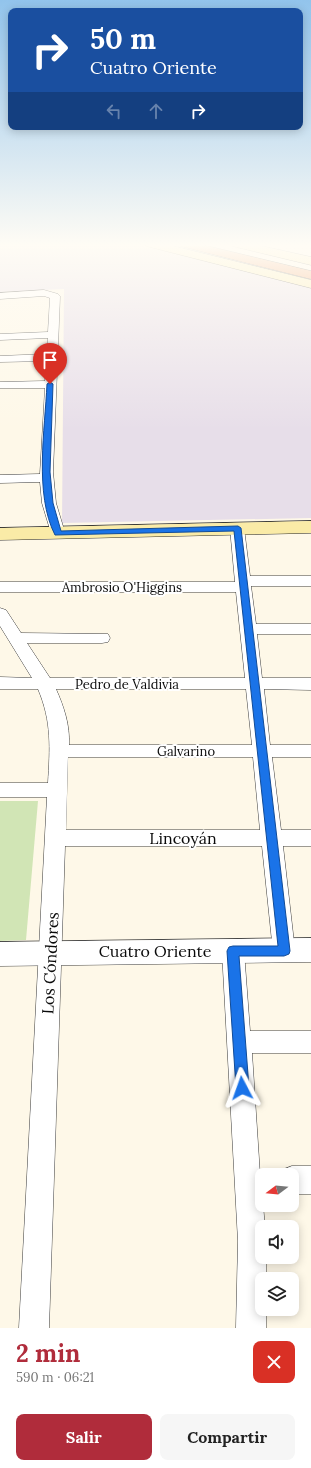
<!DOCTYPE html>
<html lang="es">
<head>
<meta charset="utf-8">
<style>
  :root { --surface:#fff; --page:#f6f6f6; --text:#222; --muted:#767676; --accent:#b02c3b }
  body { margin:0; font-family:Lora,serif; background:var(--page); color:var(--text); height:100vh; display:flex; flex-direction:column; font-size:15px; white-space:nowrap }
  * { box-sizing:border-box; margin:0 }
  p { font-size:13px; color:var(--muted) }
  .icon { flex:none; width:22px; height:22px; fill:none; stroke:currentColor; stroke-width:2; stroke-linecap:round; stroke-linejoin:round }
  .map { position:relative; height:1328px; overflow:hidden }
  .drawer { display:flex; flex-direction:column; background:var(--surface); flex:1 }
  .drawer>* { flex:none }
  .top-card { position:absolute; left:8px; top:8px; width:295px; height:122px; border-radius:8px; box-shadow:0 2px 10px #0003; background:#1a4fa0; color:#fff; overflow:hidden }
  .needle { width:26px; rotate:254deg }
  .controls { position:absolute; left:255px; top:1168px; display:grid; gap:8px }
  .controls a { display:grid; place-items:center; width:44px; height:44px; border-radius:8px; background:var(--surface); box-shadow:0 2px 10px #0003; font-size:20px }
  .pin { position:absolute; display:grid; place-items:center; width:34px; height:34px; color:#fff; margin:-41px -17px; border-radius:50% 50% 50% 0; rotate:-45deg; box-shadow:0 0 4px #0007 }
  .pin .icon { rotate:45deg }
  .me { position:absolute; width:44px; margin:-22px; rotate:356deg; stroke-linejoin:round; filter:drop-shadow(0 0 3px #0008) }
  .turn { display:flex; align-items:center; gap:14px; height:84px; padding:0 16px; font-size:18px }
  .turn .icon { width:52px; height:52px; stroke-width:2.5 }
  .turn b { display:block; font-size:28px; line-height:34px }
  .lanes { display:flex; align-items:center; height:38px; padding:0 16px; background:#0003; justify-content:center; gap:20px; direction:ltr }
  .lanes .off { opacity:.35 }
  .round { display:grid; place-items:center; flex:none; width:42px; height:42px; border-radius:8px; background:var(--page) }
  .headline { display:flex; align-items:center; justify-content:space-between; height:68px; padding:0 16px }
  h1 { font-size:24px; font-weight:700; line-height:30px; color:var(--accent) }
  .action { display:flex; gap:8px; margin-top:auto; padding:8px 16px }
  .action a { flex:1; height:46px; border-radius:8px; background:var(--accent); color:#fff; font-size:16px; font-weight:700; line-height:46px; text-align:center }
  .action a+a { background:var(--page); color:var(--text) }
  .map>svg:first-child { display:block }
  .industrial { fill:#e7dee9 }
  .green { fill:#d1e5b5 }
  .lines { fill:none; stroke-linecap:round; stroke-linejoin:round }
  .minor-casing { stroke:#3d3d3d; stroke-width:1 }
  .tertiary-casing { stroke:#3d3d3d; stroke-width:1 }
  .secondary-casing { stroke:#2c2c2c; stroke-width:1 }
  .motorway-casing { stroke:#1b1b1b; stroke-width:1 }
  .minor { fill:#fff; fill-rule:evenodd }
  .tertiary { fill:#fff; fill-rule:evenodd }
  .secondary { fill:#faeba7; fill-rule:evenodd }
  .motorway { fill:#eb9259; fill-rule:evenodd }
  .route { fill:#1a73e8; stroke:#114b97 }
  .labels { text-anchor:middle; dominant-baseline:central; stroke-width:4; stroke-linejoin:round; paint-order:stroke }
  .street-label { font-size:13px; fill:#0a0a0a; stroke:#fff }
  .near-street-label { font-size:16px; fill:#0a0a0a; stroke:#fff }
</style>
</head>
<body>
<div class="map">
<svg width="311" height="1328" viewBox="0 0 311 1328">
  <rect width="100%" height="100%" fill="#fef8e8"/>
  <!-- industrial -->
  <path class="industrial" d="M 0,244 L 135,244 L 311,288 L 311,518 L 62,523 L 64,289 L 0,292 Z"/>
  <!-- green -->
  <path class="green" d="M 0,801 L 38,801 L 26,940 L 0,941 Z"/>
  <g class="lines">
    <defs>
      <path id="minor" d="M 44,290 L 58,294 L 60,296 L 53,472 L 56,503 L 65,533 L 63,536 L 53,536 L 51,533 L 42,503 L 40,482 L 0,483 L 0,475 L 40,474 L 45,388 L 0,388 L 0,382 L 45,381 L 46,361 L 0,362 L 0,356 L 47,354 L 48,338 L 0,340 L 0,334 L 48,332 L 50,298 L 44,296 L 0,299 L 0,293 Z
        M 237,524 L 242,525 L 244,528 L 250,576 L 311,576 L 311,586 L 251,586 L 256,624 L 311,624 L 311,634 L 257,634 L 262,678 L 311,678 L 311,690 L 264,689 L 270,745 L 311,745 L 311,757 L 272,757 L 281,830 L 311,830 L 311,846 L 283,846 L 295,951 L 292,958 L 284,961 L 276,958 L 273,951 L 262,846 L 65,846 L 49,1328 L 19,1328 L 47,797 L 0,797 L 0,783 L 48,783 C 50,748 52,722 38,689 L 0,689 L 0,677 L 32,678 L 0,626 L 0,608 L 6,610 L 21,633 L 108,634 L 110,638 L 108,642 L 102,643 L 27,643 L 50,678 L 245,678 L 236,592 L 0,592 L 0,582 L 235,582 L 230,528 L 232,525 ZM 56,689 L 246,689 L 252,745 L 69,745 C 70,725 64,707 56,689 ZM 68,757 L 253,757 L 260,830 L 66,830 Z
        M 233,941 L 241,944 L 244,951 L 250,1031 L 311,1031 L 311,1053 L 252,1053 L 262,1205 L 263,1205 L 265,1227 L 262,1227 L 262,1257 L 266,1257 L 266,1279 L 262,1279 L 262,1309 L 266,1309 L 266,1328 L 236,1328 L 238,1241 L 222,951 L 225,944 Z
        M 292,1166 L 311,1166 L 311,1194 L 292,1194 L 292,1175 L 280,1175 L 282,1170 Z"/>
      <path id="tertiary" d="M 311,938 L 311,962 L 0,966 L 0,942 Z"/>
      <path id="secondary" d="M 145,244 L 165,244 L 311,280 L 311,288 L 146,246 Z
        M 231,244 L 253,244 L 311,257 L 311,265 L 232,246 Z
        M 311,521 L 311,533 L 0,540 L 0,528 Z"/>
      <path id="motorway" d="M 179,244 L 199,244 L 311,271 L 311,279 L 180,246 Z"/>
    </defs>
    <!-- minor casing -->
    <use href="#minor" class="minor-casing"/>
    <!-- tertiary casing -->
    <use href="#tertiary" class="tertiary-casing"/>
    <!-- secondary casing -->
    <use href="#secondary" class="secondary-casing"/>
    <!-- motorway casing -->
    <use href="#motorway" class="motorway-casing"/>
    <!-- minor -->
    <use href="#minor" class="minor"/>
    <!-- tertiary -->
    <use href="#tertiary" class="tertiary"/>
    <!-- secondary -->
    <use href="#secondary" class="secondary"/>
    <!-- motorway -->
    <use href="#motorway" class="motorway"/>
  </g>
  <!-- sky -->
  <linearGradient id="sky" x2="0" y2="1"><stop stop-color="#92c4ec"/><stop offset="0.57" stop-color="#fffcf5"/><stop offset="1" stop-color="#fffcf5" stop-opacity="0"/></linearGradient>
  <rect width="311" height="430" fill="url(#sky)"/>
  <!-- route -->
  <path class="route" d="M 50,382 L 53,384 L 50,472 L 53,503 L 61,531 L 238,526 L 241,528 L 290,951 L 289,954 L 284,956 L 239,956 L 249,1088 L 247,1092 L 242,1094 L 237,1092 L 236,1088 L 227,951 L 229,947 L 233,946 L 278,946 L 234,531 L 55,535 C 34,494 45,429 47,384 Z"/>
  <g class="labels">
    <!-- street labels -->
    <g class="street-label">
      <text x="122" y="587">Ambrosio O'Higgins</text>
      <text x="127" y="684">Pedro de Valdivia</text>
      <text x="186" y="751">Galvarino</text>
    </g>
    <!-- near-street labels -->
    <g class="near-street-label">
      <text x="183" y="838">Lincoyán</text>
      <text x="155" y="951">Cuatro Oriente</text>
      <text transform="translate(50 963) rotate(-87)">Los Cóndores</text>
    </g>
  </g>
</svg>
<div class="controls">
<a><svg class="needle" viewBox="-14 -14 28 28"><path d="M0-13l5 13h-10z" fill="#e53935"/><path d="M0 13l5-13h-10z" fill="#767676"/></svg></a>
<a><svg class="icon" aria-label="sound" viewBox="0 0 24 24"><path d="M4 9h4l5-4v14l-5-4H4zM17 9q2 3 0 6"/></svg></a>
<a><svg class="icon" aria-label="layers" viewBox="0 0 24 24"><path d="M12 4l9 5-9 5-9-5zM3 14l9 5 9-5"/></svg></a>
</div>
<div class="pin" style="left:50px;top:384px;background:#d93025"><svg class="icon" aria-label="arrive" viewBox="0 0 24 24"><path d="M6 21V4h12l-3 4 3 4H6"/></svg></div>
<svg class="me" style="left:242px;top:1088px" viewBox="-20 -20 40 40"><path d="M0-17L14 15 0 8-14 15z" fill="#1a73e8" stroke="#fff" stroke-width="4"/></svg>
<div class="top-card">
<div class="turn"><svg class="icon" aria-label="right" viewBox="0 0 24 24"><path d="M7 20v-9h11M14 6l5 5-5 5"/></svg><div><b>50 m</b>Cuatro Oriente</div></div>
<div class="lanes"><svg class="icon off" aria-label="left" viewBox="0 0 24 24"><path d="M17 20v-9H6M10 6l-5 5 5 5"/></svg><svg class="icon off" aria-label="ahead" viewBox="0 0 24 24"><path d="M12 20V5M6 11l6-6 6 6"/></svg><svg class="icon" aria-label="right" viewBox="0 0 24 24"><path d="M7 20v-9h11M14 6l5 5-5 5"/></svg></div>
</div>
</div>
<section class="drawer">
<div class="headline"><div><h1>2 min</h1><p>590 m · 06:21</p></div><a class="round" style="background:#d93025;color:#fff"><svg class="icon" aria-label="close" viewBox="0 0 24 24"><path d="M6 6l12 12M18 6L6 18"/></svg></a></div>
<div class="action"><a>Salir</a><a>Compartir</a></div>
</section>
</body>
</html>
